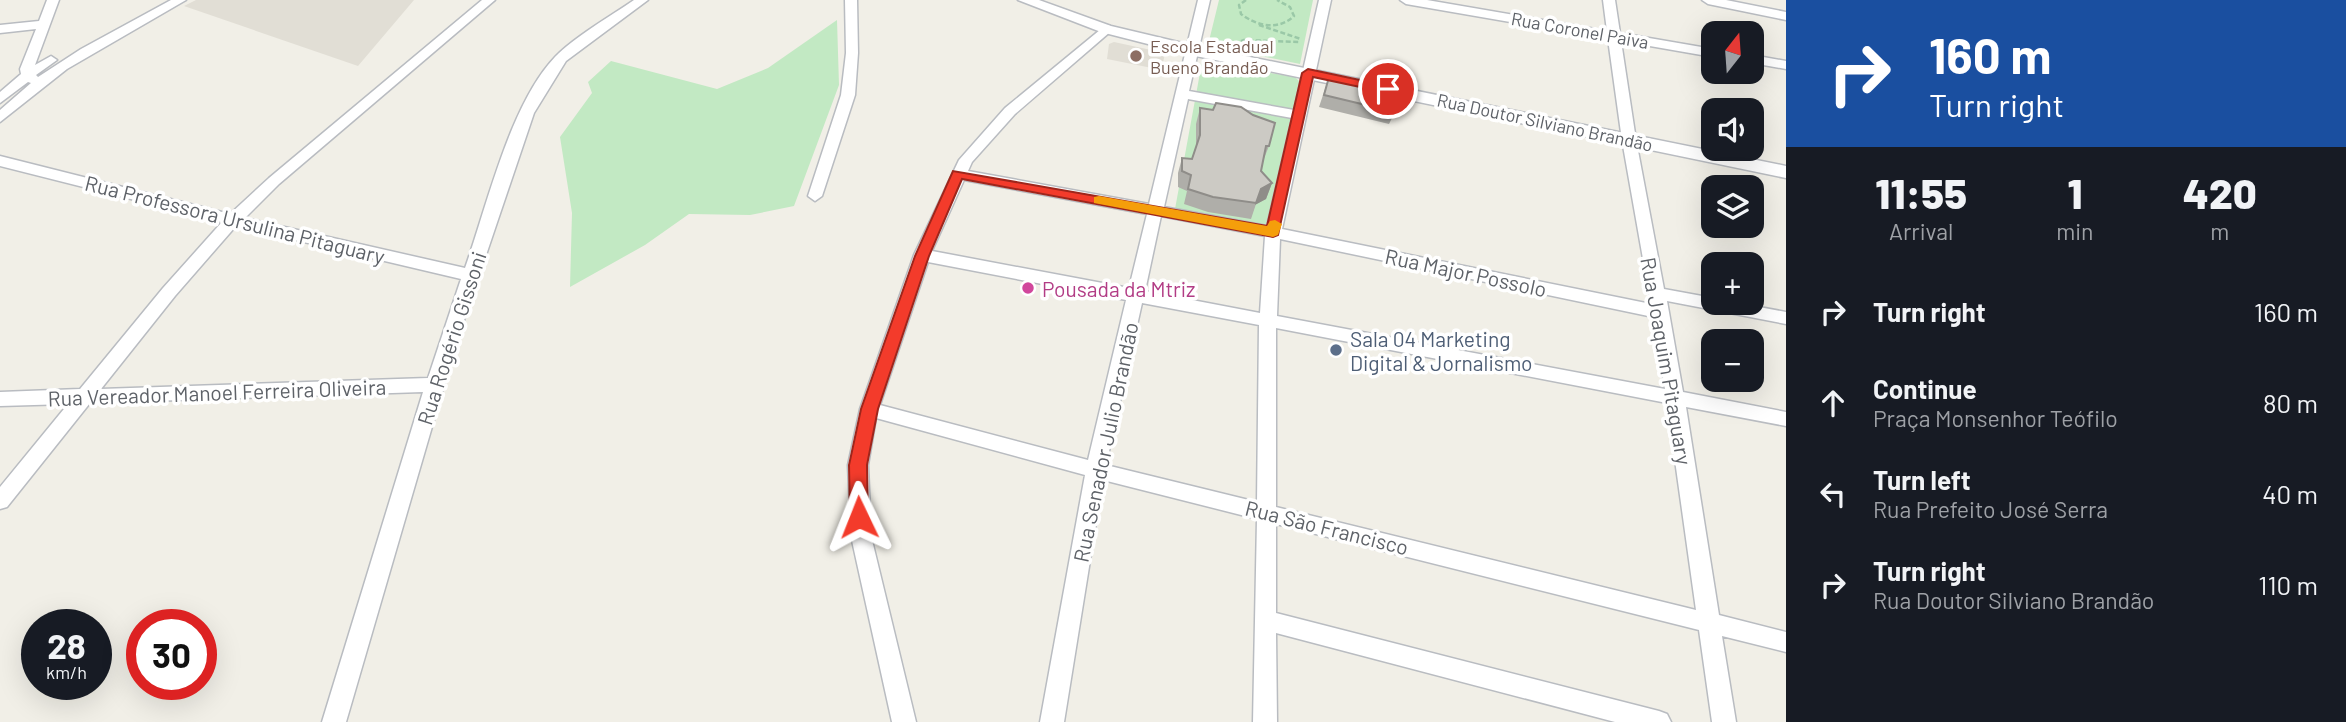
<!DOCTYPE html>
<html lang="en">
<head>
<meta charset="utf-8">
<style>
  :root { --surface:#171b24; --page:#242831; --text:#f1f3f6; --muted:#9ea1a6 }
  body { margin:0; font-family:Barlow,sans-serif; background:var(--page); color:var(--text); height:100vh; display:flex; flex-direction:column; font-size:26px; white-space:nowrap }
  * { box-sizing:border-box; margin:0 }
  p { font-size:23px; color:var(--muted) }
  .icon { flex:none; width:38px; height:38px; fill:none; stroke:currentColor; stroke-width:2; stroke-linecap:round; stroke-linejoin:round }
  .map { position:relative; flex:1; overflow:hidden }
  .side { display:flex; flex-direction:column; background:var(--surface); width:560px }
  .side>* { flex:none }
  .guide { background:#1a4fa0; color:#fff; overflow:hidden }
  .needle { width:46px; rotate:17deg }
  .fabs { position:absolute; left:1701px; top:21px; display:grid; gap:14px }
  .fabs a { display:grid; place-items:center; width:63px; height:63px; border-radius:14px; background:var(--surface); box-shadow:0 7px 28px #0002; font-size:35px }
  .speed { position:absolute; left:21px; top:609px; display:flex; gap:14px; font-size:35px; font-weight:700; text-align:center }
  .speed>* { display:grid; place-content:center; width:91px; height:91px; border-radius:50%; background:var(--surface); box-shadow:0 7px 28px #0002; line-height:1 }
  .speed small { font-size:18px; font-weight:400 }
  .speed .limit { border:10px solid #d22; background:#fff; color:#111 }
  .pin { position:absolute; display:grid; place-items:center; width:60px; height:60px; color:#fff; margin:-30px; border:4px solid #fff; border-radius:50%; box-shadow:0 2px 7px #0007 }
  .me { position:absolute; width:77px; margin:-38px; rotate:358deg; stroke-linejoin:round; filter:drop-shadow(0 0 5px #0008) }
  .turn { display:flex; align-items:center; gap:24px; height:147px; padding:0 28px; font-size:32px }
  .turn .icon { width:91px; height:91px; stroke-width:2.5 }
  .turn b { display:block; font-size:49px; line-height:60px }
  .eta { display:flex; justify-content:space-evenly; align-items:center; height:119px; text-align:center }
  .eta b { font-size:42px; font-weight:800; line-height:49px }
  ul { padding:0; list-style:none }
  li { display:flex; align-items:center; gap:21px; height:91px; padding:0 28px }
  li div { flex:1 }
  li b { display:block; font-size:26px }
  li em { font-style:normal }
  main { display:flex; flex:1; min-height:0 }
  .map>svg:first-child { display:block }
  .education { fill:#e1ded5 }
  .green { fill:#c2e9c3 }
  .lines { fill:none; stroke-linecap:round; stroke-linejoin:round }
  .minor-casing { stroke:#b9bcc1; stroke-width:3 }
  .tertiary-casing { stroke:#b9bcc1; stroke-width:3 }
  .path { stroke:#9ac8a7; stroke-width:2.5; stroke-dasharray:5 2.5; stroke-linecap:butt }
  .minor { fill:#fff; fill-rule:evenodd }
  .tertiary { fill:#fff; fill-rule:evenodd }
  .wall { fill:#afaea9 }
  .shaded-wall { fill:#8f8d89 }
  .building { fill:#cccac4; stroke:#8f8d89; stroke-width:2 }
  .route { fill:#f33b2b; stroke:#9e261c; stroke-width:2 }
  .slow { fill:#f59e0b }
  .education-dot { fill:#8d6e63; stroke:#fff; stroke-width:2.5 }
  .hotel-dot { fill:#d1479c; stroke:#fff; stroke-width:2.5 }
  .service-dot { fill:#5c6f8a; stroke:#fff; stroke-width:2.5 }
  .labels { text-anchor:middle; dominant-baseline:central; stroke-width:7; stroke-linejoin:round; paint-order:stroke }
  .far-street-label { font-size:18px; fill:#5e6268; stroke:#fff }
  .far-education-label { font-size:18px; fill:#785e54; stroke:#fff; text-anchor:start }
  .street-label { font-size:21px; fill:#5e6268; stroke:#fff }
  .hotel-label { font-size:21px; fill:#b23c85; stroke:#fff; text-anchor:start }
  .service-label { font-size:21px; fill:#4e5e75; stroke:#fff; text-anchor:start }
</style>
</head>
<body>
<main>
<div class="map">
<svg width="1786" height="722" viewBox="0 0 1786 722">
  <rect width="100%" height="100%" fill="#f1efe7"/>
  <!-- education -->
  <path class="education" d="M 196,0 L 414,0 L 358,66 L 184,6 Z
    M 1114,42 L 1165,53 L 1163,63 L 1160,63 L 1157,69 L 1107,59 L 1109,44 Z"/>
  <!-- green -->
  <path class="green" d="M 1219,0 L 1313,0 L 1300,64 L 1208,45 Z
    M 837,20 L 839,85 L 794,206 L 750,215 L 689,214 L 645,245 L 570,287 L 572,213 L 560,137 L 592,93 L 588,82 L 611,61 L 717,89 L 768,68 Z
    M 1202,62 L 1295,77 L 1300,82 L 1270,227 L 1175,209 Z"/>
  <g class="lines">
    <defs>
      <path id="minor" d="M 47,0 L 59,0 L 35,65 L 51,56 L 57,60 L 36,75 L 38,77 L 81,49 L 171,0 L 186,0 L 67,69 L 0,122 L 0,110 L 31,83 L 28,82 L 0,103 L 0,92 L 21,74 L 20,69 L 36,29 L 0,33 L 0,25 L 39,21 Z
        M 482,0 L 495,0 L 279,184 L 245,218 L 465,268 C 487,206 510,104 555,57 C 574,37 611,16 634,0 L 648,0 L 566,61 L 534,113 L 457,341 L 346,722 L 322,722 L 423,392 L 90,403 L 7,507 L 0,509 L 0,487 L 68,404 L 0,406 L 0,392 L 80,389 L 163,288 L 222,222 L 0,166 L 0,156 L 230,214 L 269,178 ZM 236,226 L 461,279 L 428,378 L 101,389 L 175,296 Z
        M 845,0 L 857,0 L 858,53 L 855,95 L 822,196 L 815,201 L 808,196 L 841,95 L 846,53 Z
        M 1198,0 L 1210,0 L 1189,91 L 1294,110 L 1319,0 L 1331,0 L 1282,229 L 1651,304 L 1622,140 L 1608,39 L 1406,4 L 1400,0 L 1427,0 L 1607,31 L 1603,0 L 1615,0 L 1620,33 L 1713,49 L 1713,57 L 1621,41 L 1636,140 L 1664,289 L 1713,298 L 1713,303 L 1738,303 L 1786,312 L 1786,324 L 1667,301 L 1683,392 L 1786,412 L 1786,426 L 1686,407 L 1719,615 L 1786,632 L 1786,652 L 1722,636 L 1736,722 L 1712,722 L 1699,630 L 1276,524 L 1276,613 L 1659,711 L 1667,714 L 1671,722 L 1615,722 L 1276,633 L 1277,722 L 1253,722 L 1257,519 L 1103,480 L 1064,722 L 1040,722 L 1085,475 L 876,418 L 868,465 L 871,536 L 916,722 L 892,722 L 851,536 L 848,465 L 860,409 L 914,255 L 959,160 L 1005,108 L 1106,25 L 1110,26 L 1110,32 L 1015,114 L 972,162 L 968,171 L 1149,204 ZM 1188,99 L 1292,118 L 1267,226 L 1164,207 ZM 964,180 L 1147,214 L 1129,288 L 932,251 ZM 1161,216 L 1265,236 L 1260,313 L 1145,291 ZM 1280,239 L 1653,317 L 1665,389 L 1277,316 ZM 928,262 L 1126,300 L 1088,460 L 880,405 ZM 1142,303 L 1259,325 L 1257,502 L 1106,465 ZM 1276,328 L 1667,403 L 1696,610 L 1276,507 Z
        M 1702,0 L 1726,0 L 1786,12 L 1786,20 L 1708,4 Z
        M 1752,55 L 1786,61 L 1786,69 L 1752,63 Z"/>
      <path id="tertiary" d="M 1018,0 L 1039,0 L 1111,26 L 1191,45 L 1786,166 L 1786,178 L 1191,55 L 1101,32 Z"/>
    </defs>
    <!-- minor casing -->
    <use href="#minor" class="minor-casing"/>
    <!-- tertiary casing -->
    <use href="#tertiary" class="tertiary-casing"/>
    <!-- path -->
    <path class="path" d="M 1246,0 L 1239,5 L 1241,14 C 1257,26 1278,31 1294,16 L 1290,7 L 1277,0
      M 1259,25 L 1301,39
      M 1234,44 L 1244,40 L 1299,42"/>
    <!-- minor -->
    <use href="#minor" class="minor"/>
    <!-- tertiary -->
    <use href="#tertiary" class="tertiary"/>
  </g>
  <!-- wall -->
  <path class="wall" d="M 1329,77 L 1395,112 L 1389,124 L 1319,107 Z
    M 1200,108 L 1269,146 L 1263,161 L 1261,171 L 1272,183 L 1266,199 L 1256,204 L 1251,219 L 1208,212 L 1184,204 L 1187,191 L 1178,187 L 1178,173 L 1182,158 L 1192,159 L 1196,148 L 1196,124 Z"/>
  <!-- shaded-wall -->
  <path class="shaded-wall" d="M 1272,183 L 1266,199 L 1255,205 L 1261,189 Z"/>
  <!-- building -->
  <path class="building" d="M 1329,77 L 1398,93 L 1395,112 L 1324,95 Z
    M 1216,103 L 1241,107 L 1253,115 L 1275,123 L 1269,146 L 1266,146 L 1261,171 L 1272,183 L 1261,189 L 1256,203 L 1213,197 L 1188,189 L 1191,175 L 1182,171 L 1182,158 L 1192,159 L 1200,135 L 1200,108 L 1213,110 Z"/>
  <!-- route -->
  <path class="route" d="M 1308,69 L 1388,86 L 1395,89 L 1388,93 L 1313,77 L 1278,235 L 1273,237 L 962,179 L 929,256 L 878,409 L 867,465 L 868,517 L 866,522 L 859,525 L 853,522 L 850,517 L 849,465 L 861,409 L 915,256 L 953,171 L 1267,226 L 1302,73 Z"/>
  <!-- slow -->
  <path class="slow" d="M 1099,196 L 1267,226 L 1270,221 L 1275,220 L 1282,224 L 1278,235 L 1273,237 L 1094,203 L 1094,197 Z"/>
  <!-- markers -->
  <circle class="education-dot" cx="1136" cy="56" r="7"/>
  <circle class="hotel-dot" cx="1028" cy="288" r="7"/>
  <circle class="service-dot" cx="1336" cy="350" r="7"/>
  <g class="labels">
    <!-- far-street labels -->
    <g class="far-street-label">
      <text transform="translate(1580 30) rotate(10)">Rua Coronel Paiva</text>
      <text transform="translate(1545 122) rotate(12)">Rua Doutor Silviano Brandão</text>
    </g>
    <!-- far-education labels -->
    <g class="far-education-label">
      <text x="1150" y="46">Escola Estadual<tspan x="1150" dy="21">Bueno Brandão</tspan></text>
    </g>
    <!-- street labels -->
    <g class="street-label">
      <text transform="translate(235 219) rotate(14)">Rua Professora Ursulina Pitaguary</text>
      <text transform="translate(1466 272) rotate(12)">Rua Major Possolo</text>
      <text transform="translate(451 338) rotate(-72)">Rua Rogério Gissoni</text>
      <text transform="translate(1667 361) rotate(80)">Rua Joaquim Pitaguary</text>
      <text transform="translate(217 392) rotate(-2)">Rua Vereador Manoel Ferreira Oliveira</text>
      <text transform="translate(1105 442) rotate(-78)">Rua Senador Julio Brandão</text>
      <text transform="translate(1327 527) rotate(14)">Rua São Francisco</text>
    </g>
    <!-- hotel labels -->
    <g class="hotel-label">
      <text x="1042" y="288">Pousada da Mtriz</text>
    </g>
    <!-- service labels -->
    <g class="service-label">
      <text x="1350" y="338">Sala 04 Marketing<tspan x="1350" dy="24">Digital &amp; Jornalismo</tspan></text>
    </g>
  </g>
</svg>
<div class="fabs">
<a><svg class="needle" viewBox="-14 -14 28 28"><path d="M0-13l5 13h-10z" fill="#e53935"/><path d="M0 13l5-13h-10z" fill="#9ea1a6"/></svg></a>
<a><svg class="icon" aria-label="sound" viewBox="0 0 24 24"><path d="M4 9h4l5-4v14l-5-4H4zM17 9q2 3 0 6"/></svg></a>
<a><svg class="icon" aria-label="layers" viewBox="0 0 24 24"><path d="M12 4l9 5-9 5-9-5zM3 14l9 5 9-5"/></svg></a>
<a>+</a>
<a>−</a>
</div>
<div class="speed"><div>28<small>km/h</small></div><div class="limit">30</div></div>
<div class="pin" style="left:1388px;top:89px;background:#d93025"><svg class="icon" aria-label="arrive" viewBox="0 0 24 24"><path d="M6 21V4h12l-3 4 3 4H6"/></svg></div>
<svg class="me" style="left:859px;top:517px" viewBox="-20 -20 40 40"><path d="M0-17L14 15 0 8-14 15z" fill="#f33b2b" stroke="#fff" stroke-width="4"/></svg>
</div>
<section class="side">
<div class="guide">
<div class="turn"><svg class="icon" aria-label="right" viewBox="0 0 24 24"><path d="M7 20v-9h11M14 6l5 5-5 5"/></svg><div><b>160 m</b>Turn right</div></div>
</div>
<div class="eta">
<div><b>11:55</b><p>Arrival</p></div>
<div><b>1</b><p>min</p></div>
<div><b>420</b><p>m</p></div>
</div>
<ul>
<li><svg class="icon" aria-label="right" viewBox="0 0 24 24"><path d="M7 20v-9h11M14 6l5 5-5 5"/></svg><div><b>Turn right</b></div><em>160 m</em></li>
<li><svg class="icon" aria-label="ahead" viewBox="0 0 24 24"><path d="M12 20V5M6 11l6-6 6 6"/></svg><div><b>Continue</b><p>Praça Monsenhor Teófilo</p></div><em>80 m</em></li>
<li><svg class="icon" aria-label="left" viewBox="0 0 24 24"><path d="M17 20v-9H6M10 6l-5 5 5 5"/></svg><div><b>Turn left</b><p>Rua Prefeito José Serra</p></div><em>40 m</em></li>
<li><svg class="icon" aria-label="right" viewBox="0 0 24 24"><path d="M7 20v-9h11M14 6l5 5-5 5"/></svg><div><b>Turn right</b><p>Rua Doutor Silviano Brandão</p></div><em>110 m</em></li>
</ul>
</section>
</main>
</body>
</html>
